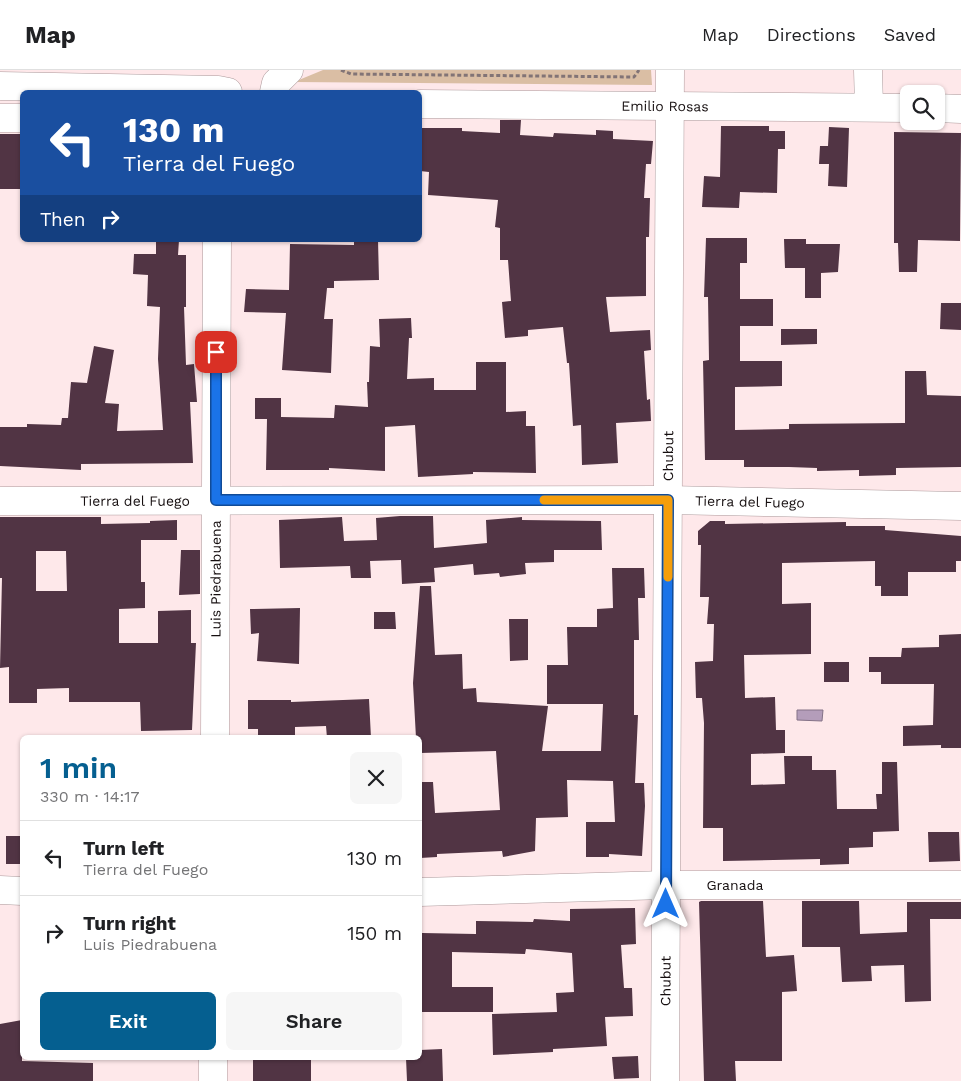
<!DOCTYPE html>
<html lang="en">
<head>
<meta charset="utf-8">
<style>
  :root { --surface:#fff; --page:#f6f6f6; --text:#202124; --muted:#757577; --line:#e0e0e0; --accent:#055f90 }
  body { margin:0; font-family:"Work Sans",sans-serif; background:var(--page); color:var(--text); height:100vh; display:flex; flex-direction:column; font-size:19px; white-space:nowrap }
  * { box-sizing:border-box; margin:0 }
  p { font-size:16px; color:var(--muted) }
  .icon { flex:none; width:28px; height:28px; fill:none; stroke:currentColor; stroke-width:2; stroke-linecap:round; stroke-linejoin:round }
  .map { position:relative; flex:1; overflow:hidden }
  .drawer { position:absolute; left:20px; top:665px; width:402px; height:325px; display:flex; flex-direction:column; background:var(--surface); border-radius:8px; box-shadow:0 1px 4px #0004 }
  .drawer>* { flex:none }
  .hud { position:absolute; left:20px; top:20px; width:402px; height:152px; border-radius:8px; box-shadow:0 1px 4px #0004; background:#1a4fa0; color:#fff; overflow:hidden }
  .buttons { position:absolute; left:900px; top:15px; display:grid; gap:10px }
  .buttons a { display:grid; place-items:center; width:45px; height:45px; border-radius:8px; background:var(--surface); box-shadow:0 1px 4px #0004; font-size:25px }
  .pin { position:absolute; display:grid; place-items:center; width:42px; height:42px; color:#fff; margin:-21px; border-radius:10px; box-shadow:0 2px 8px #0006 }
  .me { position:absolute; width:55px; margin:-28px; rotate:0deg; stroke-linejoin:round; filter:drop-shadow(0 0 4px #0008) }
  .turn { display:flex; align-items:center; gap:18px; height:105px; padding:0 20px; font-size:22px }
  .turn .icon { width:65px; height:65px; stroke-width:2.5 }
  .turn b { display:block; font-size:35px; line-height:42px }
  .then { display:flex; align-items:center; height:48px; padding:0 20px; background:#0003; gap:10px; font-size:19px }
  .round { display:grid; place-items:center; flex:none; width:52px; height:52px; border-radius:8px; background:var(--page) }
  .overview { display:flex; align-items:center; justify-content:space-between; height:85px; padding:0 20px }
  h1 { font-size:30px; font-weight:600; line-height:38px; color:var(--accent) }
  .button { display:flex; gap:10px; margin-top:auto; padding:10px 20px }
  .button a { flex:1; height:58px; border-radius:8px; background:var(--accent); color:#fff; font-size:20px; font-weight:600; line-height:58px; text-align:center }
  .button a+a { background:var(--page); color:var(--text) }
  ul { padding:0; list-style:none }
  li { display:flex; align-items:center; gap:15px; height:75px; padding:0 20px; border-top:1px solid var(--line) }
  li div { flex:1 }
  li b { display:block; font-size:19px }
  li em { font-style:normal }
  header { display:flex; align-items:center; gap:30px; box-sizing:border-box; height:70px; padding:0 25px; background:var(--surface); border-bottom:1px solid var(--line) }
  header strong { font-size:24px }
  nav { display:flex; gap:28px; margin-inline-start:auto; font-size:18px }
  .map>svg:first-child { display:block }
  .green { fill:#dabea4 }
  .water { fill:#b49dba; stroke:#847287 }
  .building { fill:#513444; fill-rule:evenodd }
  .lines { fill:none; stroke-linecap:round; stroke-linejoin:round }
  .minor-casing { stroke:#ad999b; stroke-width:29 }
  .path { stroke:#827476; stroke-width:3; stroke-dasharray:4 2.5; stroke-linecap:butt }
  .minor { stroke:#fff; stroke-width:28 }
  .route-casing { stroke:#114b97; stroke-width:12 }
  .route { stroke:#1a73e8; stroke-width:9 }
  .slow { stroke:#f59e0b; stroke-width:9 }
  .labels { text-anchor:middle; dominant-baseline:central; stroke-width:5; stroke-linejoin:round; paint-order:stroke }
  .street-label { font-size:14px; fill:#150e0f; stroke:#fff }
</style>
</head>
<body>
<header>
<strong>Map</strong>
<nav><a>Map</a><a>Directions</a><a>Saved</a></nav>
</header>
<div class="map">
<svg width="961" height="1011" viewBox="0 0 961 1011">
  <rect width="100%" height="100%" fill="#fee8ea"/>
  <!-- green -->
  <path class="green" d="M 323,0 L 651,0 L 652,15 L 294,12 Z"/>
  <!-- water -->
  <path class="water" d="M 797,640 L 823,640 L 822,651 L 797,650 Z"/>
  <!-- building -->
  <path class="building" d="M 500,50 L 521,50 L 520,65 L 553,67 L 554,63 L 596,65 L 596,60 L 613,61 L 613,69 L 653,71 L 651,94 L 646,94 L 644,128 L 650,128 L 649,167 L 646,167 L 646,226 L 606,227 L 610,262 L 650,260 L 651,280 L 644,281 L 647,330 L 650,329 L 651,351 L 616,353 L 618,393 L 582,395 L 581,355 L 573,356 L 569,293 L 567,293 L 563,257 L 528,260 L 528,266 L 505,268 L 502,232 L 511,231 L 508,190 L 500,190 L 500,158 L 495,157 L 498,130 L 428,125 L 429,102 L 420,101 L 420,58 L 462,58 L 462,61 L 500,63 Z
    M 721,56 L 769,56 L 769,61 L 785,61 L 785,79 L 778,79 L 777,123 L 740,122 L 739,138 L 702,137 L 704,106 L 720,107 Z
    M 829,57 L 849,58 L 847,117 L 828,116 L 829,94 L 819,94 L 820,76 L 828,76 Z
    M 894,62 L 961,63 L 960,171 L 918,170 L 917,202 L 899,202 L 898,173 L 894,173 Z
    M 0,64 L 22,64 L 22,119 L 0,119 Z
    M 706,168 L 747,168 L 747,193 L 740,193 L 740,229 L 773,229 L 773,256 L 740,256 L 740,291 L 782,291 L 782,316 L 735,317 L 735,360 L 789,359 L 789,354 L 905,353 L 905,301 L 926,301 L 927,325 L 961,326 L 961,397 L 896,398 L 896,405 L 859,406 L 859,400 L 817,401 L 817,398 L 789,397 L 744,397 L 744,390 L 705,390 L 703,291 L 709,290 L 708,227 L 704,227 Z
    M 784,169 L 806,169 L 806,174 L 840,174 L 838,202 L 821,203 L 821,228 L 805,228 L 805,198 L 785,198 Z
    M 156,170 L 179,170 L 178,185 L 186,185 L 186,237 L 184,237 L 186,295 L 194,294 L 197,332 L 190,332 L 193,393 L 81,394 L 81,400 L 0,396 L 0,357 L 27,357 L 27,354 L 61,355 L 62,348 L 68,348 L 71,312 L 87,313 L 94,276 L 114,280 L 105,333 L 119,334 L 117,361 L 163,360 L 158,289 L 160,237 L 147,236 L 148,205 L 133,204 L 134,184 L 156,184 Z
    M 354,170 L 378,170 L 379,210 L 334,211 L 334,218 L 327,218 L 324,249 L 333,249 L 331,303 L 282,300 L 286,243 L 244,242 L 246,219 L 289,220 L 290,174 L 354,175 Z
    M 941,233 L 961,233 L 961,260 L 940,259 Z
    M 411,248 L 412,268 L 409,268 L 407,309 L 434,308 L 434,320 L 476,320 L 476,292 L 506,292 L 506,342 L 526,341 L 526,356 L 535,356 L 536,403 L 473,402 L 473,404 L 418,407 L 415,355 L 385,357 L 385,401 L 329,398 L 329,400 L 266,400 L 267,349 L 255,349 L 255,328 L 281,328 L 281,347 L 334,348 L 335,335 L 368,337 L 367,312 L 369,312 L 370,276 L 380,277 L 379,249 Z
    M 781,259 L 817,259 L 817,274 L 781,275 Z
    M 400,446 L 433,446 L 434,478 L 487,473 L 486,450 L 522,447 L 522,450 L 601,451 L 602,480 L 554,480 L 554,492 L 525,493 L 526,504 L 500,507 L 499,503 L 474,505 L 473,494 L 434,498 L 435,512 L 402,514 L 401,490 L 370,491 L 371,508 L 351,508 L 350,496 L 280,498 L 279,450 L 342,447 L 344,471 L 377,470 L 376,448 Z
    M 0,447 L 101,447 L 101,454 L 150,453 L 150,451 L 177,450 L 177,470 L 141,470 L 141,512 L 145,512 L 145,538 L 119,539 L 119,573 L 158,573 L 158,541 L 191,540 L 191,573 L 196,573 L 192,660 L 141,661 L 140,632 L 69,632 L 69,618 L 37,619 L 37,633 L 9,633 L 9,597 L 0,598 L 2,508 L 0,508 ZM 36,481 L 66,481 L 67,521 L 36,521 Z
    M 710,451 L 725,451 L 725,454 L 846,452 L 846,456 L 885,456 L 885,460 L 961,466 L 961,491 L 956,491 L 956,502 L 908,502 L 908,526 L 881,526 L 881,516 L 875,516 L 875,491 L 782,493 L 782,534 L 811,533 L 811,584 L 744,585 L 745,628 L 775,627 L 776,660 L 785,660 L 785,683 L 751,684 L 751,715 L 785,714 L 784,686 L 812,686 L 812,700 L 836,700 L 837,739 L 877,739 L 876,724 L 882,724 L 882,692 L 897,692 L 899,761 L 873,762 L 873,777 L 849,778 L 849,794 L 820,795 L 820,789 L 723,791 L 723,758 L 703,758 L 704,653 L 702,628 L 696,628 L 695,592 L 713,591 L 714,554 L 707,554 L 709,527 L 700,527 L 701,475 L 698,475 L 698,461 Z
    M 181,480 L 200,480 L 200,524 L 179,525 Z
    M 612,498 L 644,498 L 645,528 L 638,528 L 639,570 L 634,570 L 634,645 L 638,645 L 635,713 L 644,713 L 645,736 L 642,786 L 609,784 L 609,787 L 586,787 L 586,752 L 615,752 L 613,711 L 567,710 L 568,747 L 536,748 L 535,781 L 503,787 L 502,781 L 437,784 L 437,787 L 420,788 L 420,712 L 433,712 L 435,743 L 500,740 L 496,681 L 420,683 L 420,668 L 416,668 L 413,613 L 420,516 L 431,516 L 435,585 L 462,584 L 463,619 L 476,618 L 477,632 L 548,636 L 542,681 L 601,681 L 603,634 L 547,634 L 547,595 L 568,595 L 567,557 L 597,557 L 597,539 L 613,538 Z
    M 300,538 L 299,594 L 257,591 L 259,563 L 251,564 L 250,539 Z
    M 374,542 L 395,542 L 396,559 L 374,559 Z
    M 509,549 L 528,549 L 528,590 L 510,591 Z
    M 961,564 L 961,678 L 941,678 L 941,675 L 903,676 L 903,656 L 933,655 L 934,614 L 881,614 L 881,602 L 869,602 L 869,587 L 901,587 L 902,578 L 939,577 L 939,565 Z
    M 824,592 L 849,592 L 849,612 L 824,612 Z
    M 369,629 L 371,668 L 327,668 L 326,656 L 295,657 L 295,668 L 258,668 L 258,659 L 248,659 L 248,630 L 291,630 L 291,632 Z
    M 928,762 L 959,762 L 960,791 L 929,792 Z
    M 6,766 L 22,766 L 22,794 L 6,794 Z
    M 701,831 L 763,831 L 766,887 L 794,885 L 797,921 L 782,922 L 782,991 L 735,991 L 736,1011 L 704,1011 L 699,832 Z
    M 802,831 L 859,831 L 860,864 L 907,862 L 907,832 L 961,832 L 961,849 L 930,849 L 931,931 L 905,932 L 904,895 L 871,896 L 872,911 L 842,912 L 840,877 L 802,877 Z
    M 635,838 L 636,874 L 621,875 L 624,918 L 632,918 L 633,946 L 605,947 L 607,976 L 553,979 L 553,982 L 493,985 L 492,944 L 557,942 L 556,923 L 574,922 L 572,883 L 526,879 L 525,884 L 452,882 L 452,917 L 493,917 L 493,942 L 422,942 L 422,863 L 476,864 L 476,851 L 533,852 L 534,849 L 570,851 L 570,839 Z
    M 22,950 L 22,991 L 93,993 L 93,1011 L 0,1011 L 0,954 Z
    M 442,979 L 443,1011 L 407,1011 L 406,988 L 420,988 L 420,980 Z
    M 638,986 L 639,1008 L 614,1009 L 612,987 Z
    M 253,990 L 311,990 L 311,1011 L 253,1011 Z"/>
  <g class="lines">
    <defs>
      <g id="minor">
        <path d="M 868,0 L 869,36"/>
        <path d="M 0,16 L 218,20 L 228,22"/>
        <path d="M 274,22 L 276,13 L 289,0"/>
        <path id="s1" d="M 420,34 L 909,38"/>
        <path d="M 936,38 L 961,39"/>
        <path d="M 0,48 L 22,48"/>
        <path id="s2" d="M 0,431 L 668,430 L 961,436"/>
        <path id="s3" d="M 215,668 L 217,170"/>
        <path d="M 0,820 L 22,821"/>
        <path id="s4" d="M 420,822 L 666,815 L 961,815"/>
        <path d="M 213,1011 L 213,988"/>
        <path id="s5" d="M 665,1011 L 670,0"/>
      </g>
    </defs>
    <!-- minor casing -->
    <use href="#minor" class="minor-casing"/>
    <!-- path -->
    <path class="path" d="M 341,0 L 351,4 L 634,7 L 639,0"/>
    <!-- minor -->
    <use href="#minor" class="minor"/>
  </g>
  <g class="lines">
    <defs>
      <path id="route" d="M 216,282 L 216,430 L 668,430 L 666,834"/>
    </defs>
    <!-- route casing -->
    <use href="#route" class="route-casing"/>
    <!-- route -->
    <use href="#route" class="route"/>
    <!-- slow -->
    <path class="slow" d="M 544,430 L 668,430 L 668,507"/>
  </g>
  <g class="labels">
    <!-- street labels -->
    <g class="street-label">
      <text stroke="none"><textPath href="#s1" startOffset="245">Emilio Rosas</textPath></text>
      <text stroke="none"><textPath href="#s5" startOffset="625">Chubut</textPath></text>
      <text stroke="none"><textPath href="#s2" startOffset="135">Tierra del Fuego</textPath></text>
      <text stroke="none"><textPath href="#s2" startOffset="750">Tierra del Fuego</textPath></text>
      <text stroke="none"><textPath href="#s3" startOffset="159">Luis Piedrabuena</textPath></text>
      <text stroke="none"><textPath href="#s4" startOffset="315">Granada</textPath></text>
      <text stroke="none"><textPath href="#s5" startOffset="100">Chubut</textPath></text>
    </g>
  </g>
</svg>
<div class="buttons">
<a><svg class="icon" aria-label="search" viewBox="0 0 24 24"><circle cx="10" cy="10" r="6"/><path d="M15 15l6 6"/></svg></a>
</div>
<div class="pin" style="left:216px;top:282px;background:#d93025"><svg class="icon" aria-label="arrive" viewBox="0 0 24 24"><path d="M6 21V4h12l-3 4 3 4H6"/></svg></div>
<svg class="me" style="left:666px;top:834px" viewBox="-20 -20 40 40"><path d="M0-17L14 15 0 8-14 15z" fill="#1a73e8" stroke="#fff" stroke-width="4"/></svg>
<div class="hud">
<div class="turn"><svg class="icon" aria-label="left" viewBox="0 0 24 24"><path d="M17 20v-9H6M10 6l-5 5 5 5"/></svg><div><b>130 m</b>Tierra del Fuego</div></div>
<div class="then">Then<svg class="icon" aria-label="right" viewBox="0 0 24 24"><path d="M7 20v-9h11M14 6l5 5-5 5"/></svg></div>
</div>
<section class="drawer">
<div class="overview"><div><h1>1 min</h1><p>330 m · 14:17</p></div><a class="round"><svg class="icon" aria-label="close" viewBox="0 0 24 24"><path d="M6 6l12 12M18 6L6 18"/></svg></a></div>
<ul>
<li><svg class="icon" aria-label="left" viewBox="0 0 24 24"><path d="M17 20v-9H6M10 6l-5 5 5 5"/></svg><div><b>Turn left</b><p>Tierra del Fuego</p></div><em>130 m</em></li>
<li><svg class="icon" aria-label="right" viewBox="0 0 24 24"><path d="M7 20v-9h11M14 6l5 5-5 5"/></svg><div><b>Turn right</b><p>Luis Piedrabuena</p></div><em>150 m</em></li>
</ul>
<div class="button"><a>Exit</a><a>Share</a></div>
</section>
</div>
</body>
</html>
